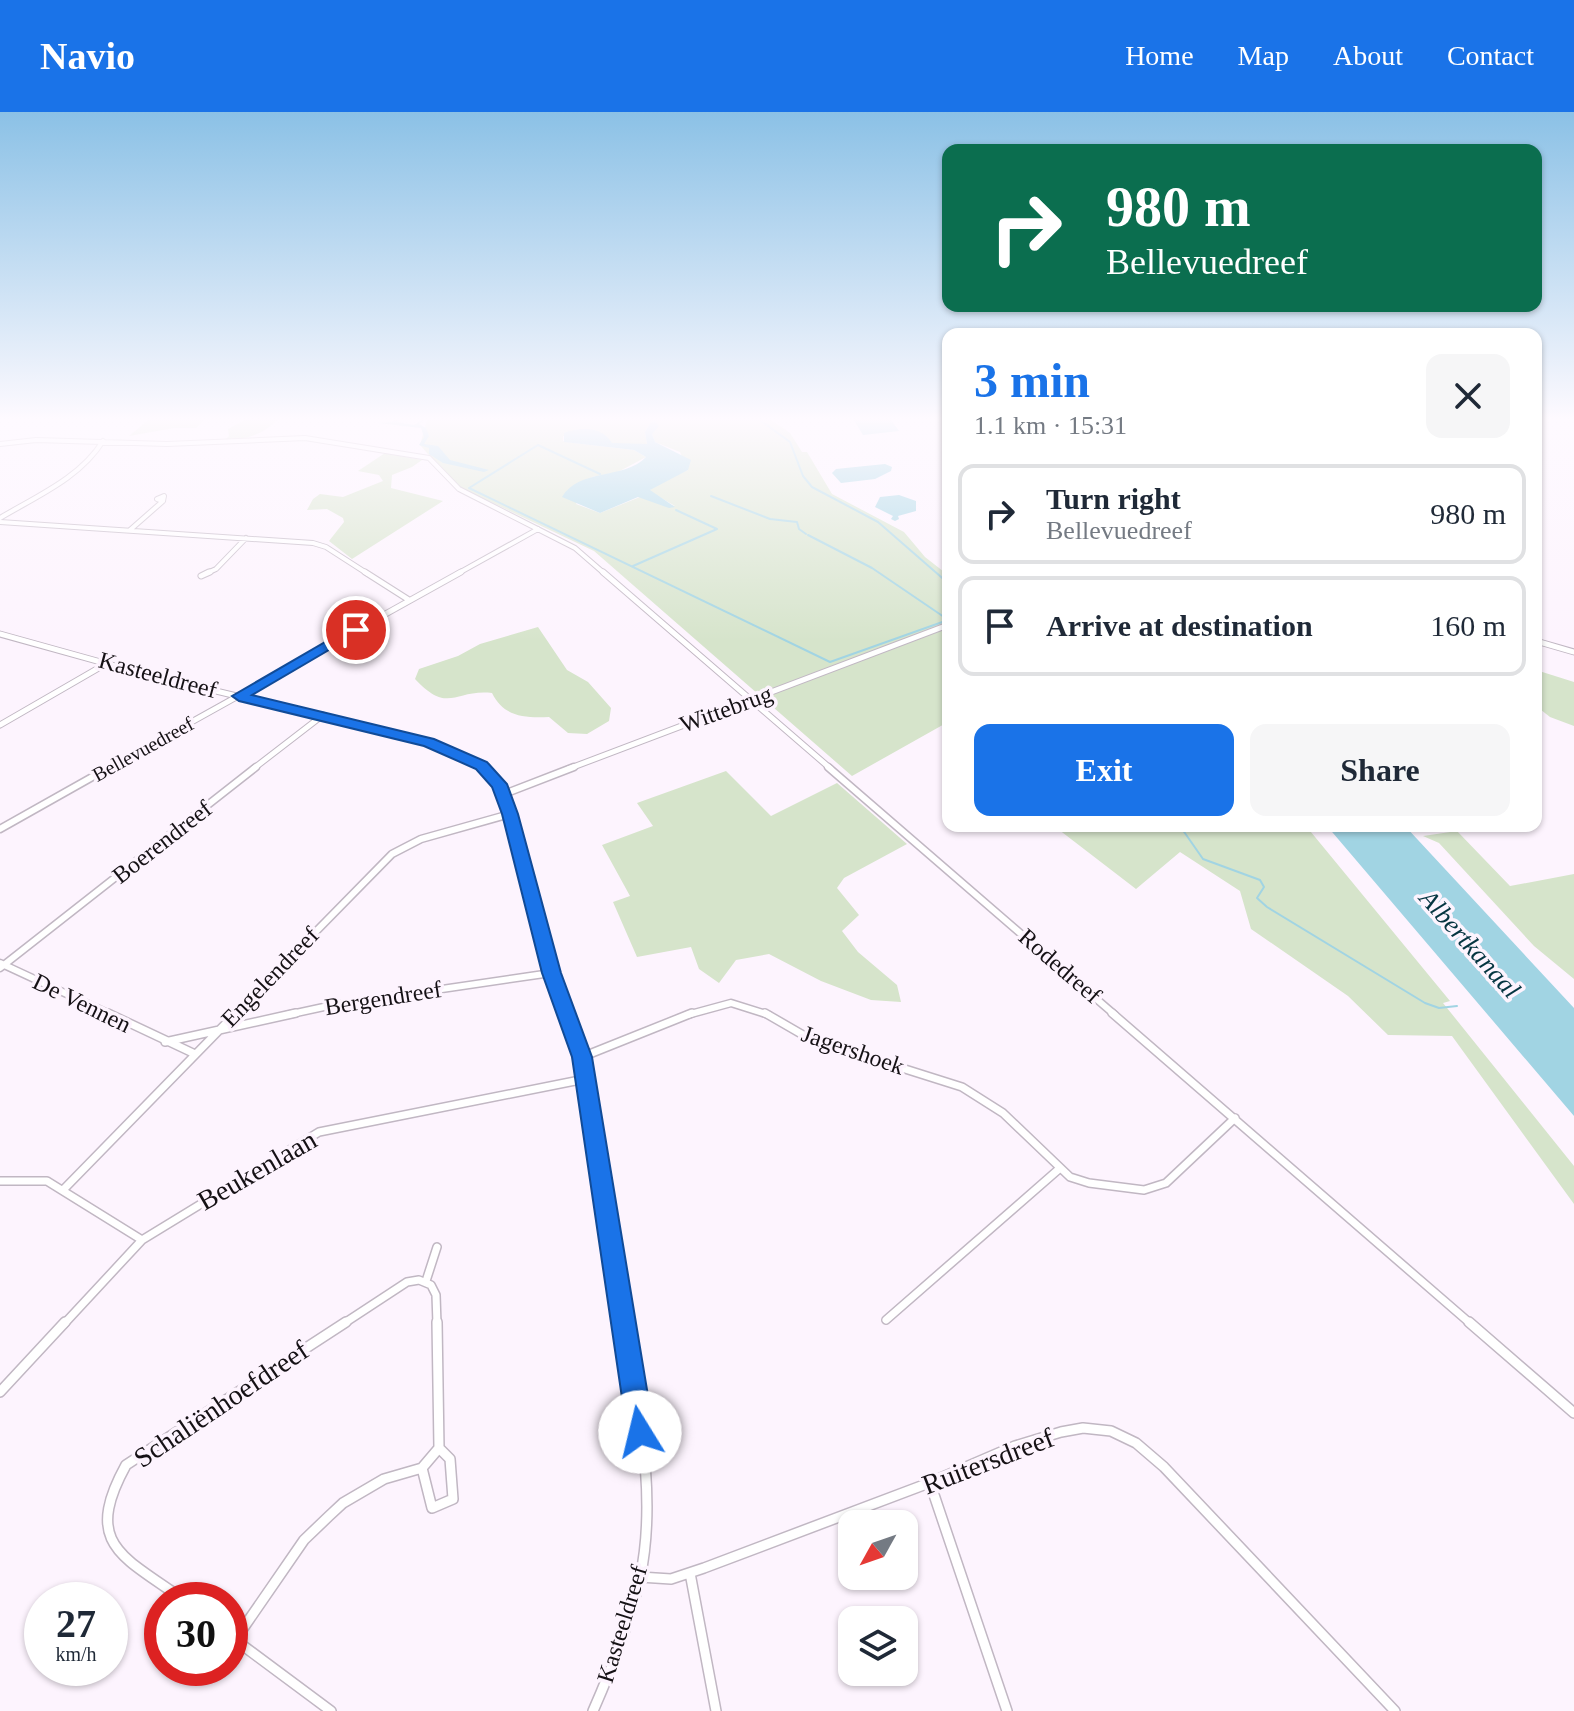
<!DOCTYPE html>
<html lang="en">
<head>
<meta charset="utf-8">
<style>
  :root { --surface:#fff; --page:#f6f6f7; --text:#1f2937; --muted:#747a83; --line:#e0e1e3; --accent:#1a73e8 }
  body { margin:0; font-family:"Times New Roman",serif; background:var(--page); color:var(--text); height:100vh; display:flex; flex-direction:column; font-size:30px; white-space:nowrap }
  * { box-sizing:border-box; margin:0 }
  p { font-size:26px; color:var(--muted) }
  .icon { flex:none; width:44px; height:44px; fill:none; stroke:currentColor; stroke-width:2; stroke-linecap:round; stroke-linejoin:round }
  .map { position:relative; flex:1; overflow:hidden }
  .details { position:absolute; left:942px; top:216px; width:600px; height:504px; display:flex; flex-direction:column; background:var(--surface); border-radius:16px; box-shadow:0 2px 6px #0004 }
  .details>* { flex:none }
  .banner { position:absolute; left:942px; top:32px; width:600px; height:168px; border-radius:16px; box-shadow:0 2px 6px #0004; background:#0b6e4f; color:#fff; overflow:hidden }
  .needle { width:52px; rotate:230deg }
  .controls { position:absolute; left:838px; top:1398px; display:grid; gap:16px }
  .controls a { display:grid; place-items:center; width:80px; height:80px; border-radius:16px; background:var(--surface); box-shadow:0 2px 6px #0004; font-size:40px }
  .speed { position:absolute; left:24px; top:1470px; display:flex; gap:16px; font-size:40px; font-weight:700; text-align:center }
  .speed>* { display:grid; place-content:center; width:104px; height:104px; border-radius:50%; background:var(--surface); box-shadow:0 2px 6px #0004; line-height:1 }
  .speed small { font-size:20px; font-weight:400 }
  .speed .limit { border:12px solid #d22; background:#fff; color:#111 }
  .pin { position:absolute; display:grid; place-items:center; width:68px; height:68px; color:#fff; margin:-34px; border:4px solid #fff; border-radius:50%; box-shadow:0 2px 8px #0007 }
  .me { position:absolute; width:88px; margin:-44px; rotate:351deg; stroke-linejoin:round; filter:drop-shadow(0 0 6px #0008) }
  .turn { display:flex; align-items:center; gap:28px; height:168px; padding:0 32px; font-size:36px }
  .turn .icon { width:104px; height:104px; stroke-width:2.5 }
  .turn b { display:block; font-size:56px; line-height:68px }
  .round { display:grid; place-items:center; flex:none; width:84px; height:84px; border-radius:16px; background:var(--page) }
  .head { display:flex; align-items:center; justify-content:space-between; height:136px; padding:0 32px }
  h1 { font-size:48px; font-weight:700; line-height:60px; color:var(--accent) }
  .primary-button { display:flex; gap:16px; margin-top:auto; padding:16px 32px }
  .primary-button a { flex:1; height:92px; border-radius:16px; background:var(--accent); color:#fff; font-size:32px; font-weight:700; line-height:92px; text-align:center }
  .primary-button a+a { background:var(--page); color:var(--text) }
  ul { padding:0; list-style:none }
  li { display:flex; align-items:center; gap:24px; height:100px; margin:0 16px 12px; padding:0 16px; border:4px solid var(--line); border-radius:16px }
  li div { flex:1 }
  li b { display:block; font-size:30px }
  li em { font-style:normal }
  header { display:flex; align-items:center; gap:48px; box-sizing:border-box; height:112px; padding:0 40px; background:var(--accent); color:#fff }
  header strong { font-size:38px }
  nav { display:flex; gap:44px; margin-inline-start:auto; font-size:28px }
  .map>svg:first-child { display:block }
  .green { fill:#d6e4cb; fill-rule:evenodd }
  .water { fill:#a1d4e3 }
  .lines { fill:none; stroke-linecap:round; stroke-linejoin:round }
  .stream { stroke:#a1d4e3; stroke-width:2 }
  .minor-far4-casing { stroke:#c1b7c3; stroke-width:6 }
  .minor-far3-casing { stroke:#c1b7c3; stroke-width:7 }
  .minor-far2-casing { stroke:#c1b7c3; stroke-width:9 }
  .minor-far1-casing { stroke:#c1b7c3; stroke-width:10 }
  .minor-casing { stroke:#c1b7c3; stroke-width:12 }
  .tertiary-casing { stroke:#c1b7c3; stroke-width:7 }
  .minor-far4 { stroke:#fff; stroke-width:4 }
  .minor-far3 { stroke:#fff; stroke-width:5 }
  .minor-far2 { stroke:#fff; stroke-width:6 }
  .minor-far1 { stroke:#fff; stroke-width:7 }
  .minor { stroke:#fff; stroke-width:9 }
  .tertiary { stroke:#fff; stroke-width:5 }
  .route { fill:#1a73e8; stroke:#114b97; stroke-width:2 }
  .labels { text-anchor:middle; dominant-baseline:central; stroke-width:7; stroke-linejoin:round; paint-order:stroke }
  .far-street-label { font-size:20px; fill:#151115; stroke:#fdf4fe }
  .street-label { font-size:24px; fill:#151115; stroke:#fdf4fe }
  .water-label { font-size:26px; font-style:italic; fill:#053541; stroke:#fdf4fe }
  .near-street-label { font-size:28px; fill:#151115; stroke:#fdf4fe }
</style>
</head>
<body>
<header>
<strong>Navio</strong>
<nav><a>Home</a><a>Map</a><a>About</a><a>Contact</a></nav>
</header>
<div class="map">
<svg width="1574" height="1599" viewBox="0 0 1574 1599">
  <rect width="100%" height="100%" fill="#fdf4fe"/>
  <!-- green -->
  <path class="green" d="M 152,305 L 208,305 L 196,316 L 174,316 L 129,324 Z
    M 236,305 L 280,305 C 264,323 247,327 225,328 L 229,324 L 228,317 L 244,308 Z
    M 428,305 L 767,305 L 790,321 L 802,340 L 807,340 L 832,382 L 904,420 L 925,445 L 948,463 L 948,610 L 852,664 L 594,439 L 455,373 L 420,333 ZM 655,309 L 652,322 L 655,330 L 680,340 L 688,358 L 658,371 L 649,379 L 675,394 L 640,385 L 600,401 L 576,392 L 592,365 L 618,360 L 646,345 L 634,338 L 573,331 L 563,329 L 563,324 L 615,332 L 647,332 L 645,320 L 650,311 Z
    M 385,341 L 422,348 L 412,355 L 392,363 L 391,376 L 443,389 L 352,447 L 329,429 L 344,410 L 343,406 L 327,397 L 307,398 L 313,387 L 320,382 L 343,385 L 383,369 L 379,363 L 358,359 Z
    M 538,515 L 567,558 L 588,570 L 611,596 L 609,609 L 587,622 L 568,621 L 549,605 C 524,606 504,605 492,581 C 454,577 449,603 415,567 L 419,557 L 458,544 L 480,532 Z
    M 1536,558 L 1574,570 L 1574,614 L 1550,605 L 1536,594 Z
    M 726,659 L 771,704 L 837,671 L 907,732 L 844,766 L 837,776 L 859,803 L 842,819 L 858,840 L 897,873 L 901,890 L 871,888 L 821,869 L 769,842 L 736,848 L 719,871 L 699,857 L 691,835 L 637,845 L 613,790 L 630,784 L 602,733 L 653,714 L 637,691 Z
    M 1054,714 L 1306,714 L 1450,889 L 1443,891 L 1574,1054 L 1574,1092 L 1452,924 L 1388,923 L 1348,884 L 1251,817 L 1240,779 L 1180,740 L 1136,777 Z
    M 1457,719 L 1510,774 L 1574,762 L 1574,867 L 1534,834 L 1439,731 L 1423,724 Z"/>
  <!-- water -->
  <path class="water" d="M 399,305 L 403,305 L 397,310 L 414,313 L 427,305 L 419,312 L 426,316 L 429,324 L 424,332 L 438,334 L 450,348 L 489,358 L 484,360 L 443,351 L 429,342 L 429,336 L 419,333 L 424,325 L 421,316 L 378,311 L 391,310 Z
    M 852,305 L 889,305 L 899,319 L 863,323 Z
    M 655,309 L 659,314 L 652,322 L 655,330 L 691,348 L 688,358 L 650,378 L 675,395 L 669,396 L 638,385 L 600,401 L 562,385 C 579,356 624,368 646,345 L 634,338 L 564,330 L 564,321 C 581,315 602,314 612,331 L 647,332 L 645,320 L 650,311 Z
    M 885,352 L 892,355 L 891,359 L 875,367 L 841,371 L 832,361 L 836,357 Z
    M 899,383 L 916,389 L 916,399 L 898,404 L 899,407 L 895,409 L 891,407 L 893,404 L 875,395 L 880,385 Z
    M 1327,714 L 1405,714 L 1574,896 L 1574,1004 Z"/>
  <g class="lines">
    <!-- stream -->
    <path class="stream" d="M 756,305 L 790,330 L 803,364 L 812,375 L 878,410 L 948,471
      M 600,362 L 538,333 L 469,376 L 830,550 L 948,508
      M 711,384 L 770,407 L 797,410 L 799,417 L 806,422
      M 808,423 L 872,456 L 947,507
      M 633,454 L 717,417 L 676,398
      M 1180,714 L 1203,747 L 1260,768 L 1264,775 L 1257,786 L 1267,795 L 1425,891 L 1439,896 L 1457,894"/>
    <defs>
      <path id="minor-far4" d="M 0,332 L 36,328 L 167,332 L 305,326 L 429,346 L 459,377 L 575,436 L 605,462
        M 164,384 L 163,389 L 157,387 Z
        M 0,406 C 37,384 80,366 103,329
        M 0,410 L 313,431 L 326,435 L 368,462
        M 130,418 L 163,389
        M 205,462 L 209,460
        M 205,462 L 216,457 L 246,426
        M 457,462 L 538,417"/>
      <path id="minor-far3" d="M 209,460 L 201,464 L 210,460
        M 365,460 L 409,488
        M 603,460 L 831,657
        M 0,522 L 133,559 L 428,630 L 484,657
        M 0,613 L 109,550
        M 107,657 L 461,460
        M 253,657 L 323,603
        M 568,657 L 948,513"/>
      <path id="minor-far2" d="M 482,655 L 504,682 L 551,861 L 567,903
        M 828,655 L 1115,903
        M 504,682 L 574,655
        M 0,717 L 110,655
        M 0,851 L 112,903
        M 0,856 L 256,655
        M 234,903 L 392,742 L 421,727 L 510,702
        M 287,903 L 333,893 L 551,861
        M 687,903 L 731,891 L 769,903"/>
      <path id="minor-far1" d="M 108,901 L 195,942
        M 566,901 L 582,945 L 624,1212
        M 765,901 L 810,927 L 962,975 L 1003,1001 L 1070,1065 L 1089,1071 L 1144,1078 L 1166,1071 L 1235,1006
        M 1112,901 L 1471,1212
        M 165,930 L 296,901
        M 582,945 L 692,901
        M 0,1069 L 47,1069 L 142,1128
        M 63,1078 L 236,901
        M 426,1169 L 437,1135
        M 886,1208 L 1059,1057
        M 64,1212 L 142,1128 L 319,1020 L 585,967
        M 343,1212 L 407,1170 L 419,1168 L 431,1173 L 436,1183 L 437,1212"/>
      <path id="minor" d="M 1469,1210 L 1574,1301
        M 0,1280 L 65,1210
        M 422,1356 L 432,1396 L 453,1387 L 450,1347 L 439,1336
        M 930,1371 L 1007,1599
        M 690,1461 L 716,1599
        M 640,1465 L 671,1467 L 704,1456 L 929,1371 L 1015,1334 L 1061,1320 L 1083,1316 L 1111,1319 L 1136,1331 L 1164,1355 L 1395,1599
        M 184,1488 C 123,1444 82,1433 126,1353 L 346,1210
        M 230,1524 L 331,1599
        M 235,1528 L 304,1428 L 329,1404 L 343,1391 L 384,1367 L 422,1356 L 439,1336 L 437,1210
        M 593,1599 C 612,1556 629,1512 640,1466 C 658,1382 637,1293 624,1210"/>
      <path id="tertiary" d="M 1536,529 L 1574,540"/>
    </defs>
    <!-- minor-far4 casing -->
    <use href="#minor-far4" class="minor-far4-casing"/>
    <!-- minor-far3 casing -->
    <use href="#minor-far3" class="minor-far3-casing"/>
    <!-- minor-far2 casing -->
    <use href="#minor-far2" class="minor-far2-casing"/>
    <!-- minor-far1 casing -->
    <use href="#minor-far1" class="minor-far1-casing"/>
    <!-- minor casing -->
    <use href="#minor" class="minor-casing"/>
    <!-- tertiary casing -->
    <use href="#tertiary" class="tertiary-casing"/>
    <!-- minor-far4 -->
    <use href="#minor-far4" class="minor-far4"/>
    <!-- minor-far3 -->
    <use href="#minor-far3" class="minor-far3"/>
    <!-- minor-far2 -->
    <use href="#minor-far2" class="minor-far2"/>
    <!-- minor-far1 -->
    <use href="#minor-far1" class="minor-far1"/>
    <!-- minor -->
    <use href="#minor" class="minor"/>
    <!-- tertiary -->
    <use href="#tertiary" class="tertiary"/>
  </g>
  <!-- sky -->
  <linearGradient id="sky" x2="0" y2="1"><stop stop-color="#8bc1e6"/><stop offset="0.58" stop-color="#fefaff"/><stop offset="1" stop-color="#fefaff" stop-opacity="0"/></linearGradient>
  <rect width="1574" height="529" fill="url(#sky)"/>
  <!-- route -->
  <path class="route" d="M 351,515 L 363,518 L 252,583 L 434,627 L 487,650 L 507,672 L 518,702 L 561,861 L 592,945 L 654,1320 L 650,1329 L 640,1333 L 631,1329 L 627,1320 L 572,945 L 542,861 L 502,702 L 492,675 L 476,657 L 424,634 L 239,589 L 232,584 Z"/>
  <g class="labels">
    <!-- far-street labels -->
    <g class="far-street-label">
      <text transform="translate(143 637) rotate(-29)">Bellevuedreef</text>
    </g>
    <!-- street labels -->
    <g class="street-label">
      <text transform="translate(158 563) rotate(15)">Kasteeldreef</text>
      <text transform="translate(726 597) rotate(-20)">Wittebrug</text>
      <text transform="translate(162 730) rotate(-38)">Boerendreef</text>
      <text transform="translate(1060 854) rotate(41)">Rodedreef</text>
      <text transform="translate(270 865) rotate(-46)">Engelendreef</text>
      <text transform="translate(383 886) rotate(-9)">Bergendreef</text>
      <text transform="translate(82 891) rotate(26)">De Vennen</text>
      <text transform="translate(853 938) rotate(19)">Jagershoek</text>
      <text transform="translate(622 1512) rotate(-73)">Kasteeldreef</text>
    </g>
    <!-- water labels -->
    <g class="water-label">
      <text transform="translate(1470 832) rotate(48)">Albertkanaal</text>
    </g>
    <!-- near-street labels -->
    <g class="near-street-label">
      <text transform="translate(257 1058) rotate(-30)">Beukenlaan</text>
      <text transform="translate(221 1292) rotate(-34)">Schaliënhoefdreef</text>
      <text transform="translate(988 1349) rotate(-21)">Ruitersdreef</text>
    </g>
  </g>
</svg>
<div class="controls">
<a><svg class="needle" viewBox="-14 -14 28 28"><path d="M0-13l5 13h-10z" fill="#e53935"/><path d="M0 13l5-13h-10z" fill="#747a83"/></svg></a>
<a><svg class="icon" aria-label="layers" viewBox="0 0 24 24"><path d="M12 4l9 5-9 5-9-5zM3 14l9 5 9-5"/></svg></a>
</div>
<div class="speed"><div>27<small>km/h</small></div><div class="limit">30</div></div>
<div class="pin" style="left:356px;top:518px;background:#d93025"><svg class="icon" aria-label="arrive" viewBox="0 0 24 24"><path d="M6 21V4h12l-3 4 3 4H6"/></svg></div>
<svg class="me" style="left:640px;top:1320px" viewBox="-20 -20 40 40"><circle r="19" fill="#fff"/><path d="M0-13L10 11 0 6-10 11z" fill="#1a73e8"/></svg>
<div class="banner">
<div class="turn"><svg class="icon" aria-label="right" viewBox="0 0 24 24"><path d="M7 20v-9h11M14 6l5 5-5 5"/></svg><div><b>980 m</b>Bellevuedreef</div></div>
</div>
<section class="details">
<div class="head"><div><h1>3 min</h1><p>1.1 km · 15:31</p></div><a class="round"><svg class="icon" aria-label="close" viewBox="0 0 24 24"><path d="M6 6l12 12M18 6L6 18"/></svg></a></div>
<ul>
<li><svg class="icon" aria-label="right" viewBox="0 0 24 24"><path d="M7 20v-9h11M14 6l5 5-5 5"/></svg><div><b>Turn right</b><p>Bellevuedreef</p></div><em>980 m</em></li>
<li><svg class="icon" aria-label="arrive" viewBox="0 0 24 24"><path d="M6 21V4h12l-3 4 3 4H6"/></svg><div><b>Arrive at destination</b></div><em>160 m</em></li>
</ul>
<div class="primary-button"><a>Exit</a><a>Share</a></div>
</section>
</div>
</body>
</html>
